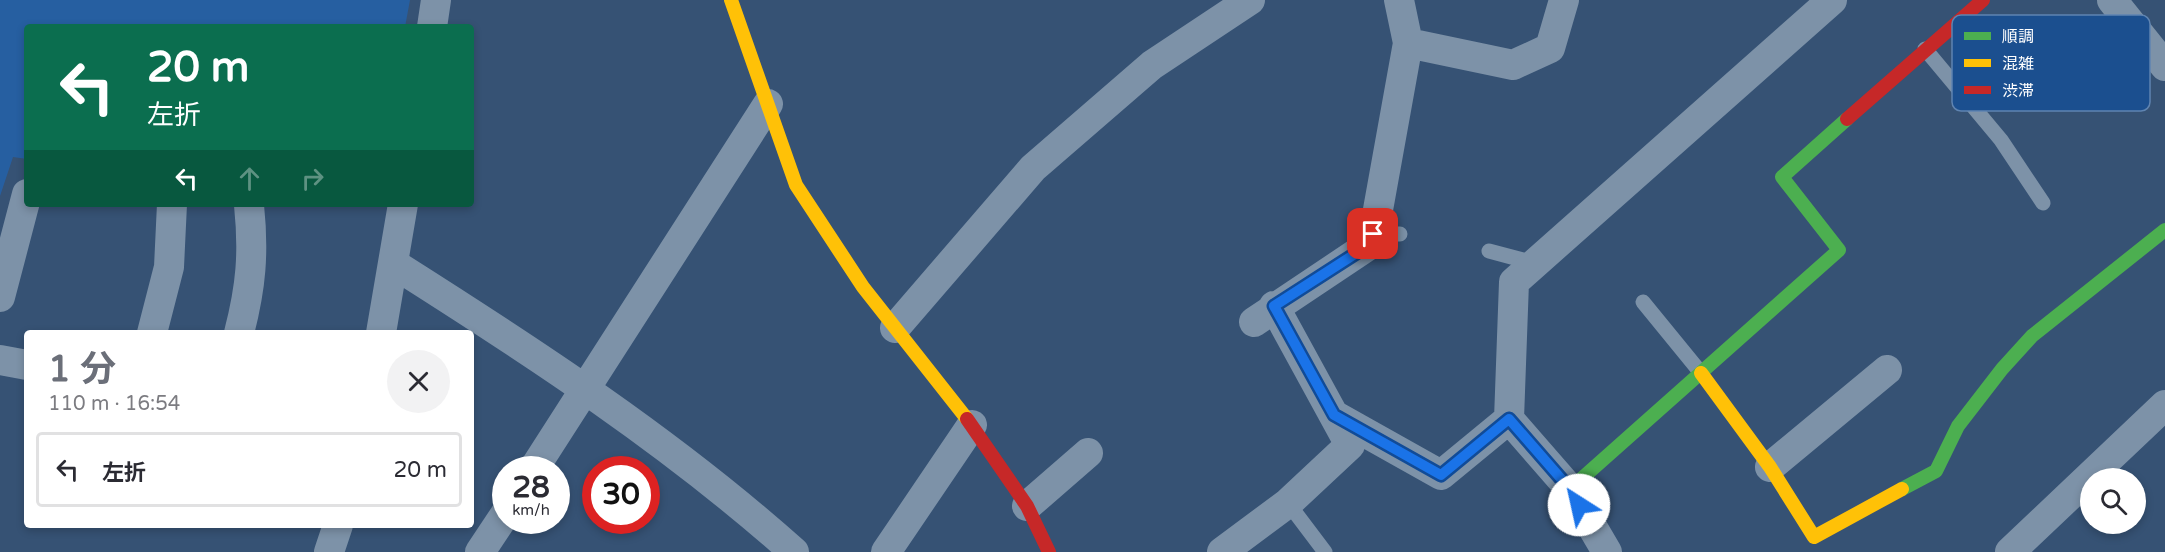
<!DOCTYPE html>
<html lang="ja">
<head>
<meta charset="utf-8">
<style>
  :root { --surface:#fff; --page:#f2f2f3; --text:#2b2b33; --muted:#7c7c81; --line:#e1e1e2; --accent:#6b6f79 }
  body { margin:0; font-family:"Varela Round","Noto Sans JP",sans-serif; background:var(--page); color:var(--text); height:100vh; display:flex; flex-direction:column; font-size:22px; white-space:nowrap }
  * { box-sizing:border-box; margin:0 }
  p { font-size:20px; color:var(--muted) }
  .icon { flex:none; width:33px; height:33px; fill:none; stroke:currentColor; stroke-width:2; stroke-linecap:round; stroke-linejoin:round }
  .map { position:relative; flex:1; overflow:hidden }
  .panel { position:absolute; left:24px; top:330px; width:450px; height:198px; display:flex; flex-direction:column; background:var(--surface); border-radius:6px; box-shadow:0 3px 9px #0003 }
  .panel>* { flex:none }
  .banner { position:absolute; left:24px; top:24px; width:450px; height:183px; border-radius:6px; box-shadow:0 3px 9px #0003; background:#0b6e4f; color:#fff; overflow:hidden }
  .controls { position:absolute; left:2080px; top:468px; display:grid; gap:12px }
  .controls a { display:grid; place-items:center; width:66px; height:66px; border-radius:50%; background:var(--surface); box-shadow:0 3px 9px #0003; font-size:30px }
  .speed { position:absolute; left:492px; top:456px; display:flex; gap:12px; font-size:30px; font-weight:700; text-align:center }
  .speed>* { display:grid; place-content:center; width:78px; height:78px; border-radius:50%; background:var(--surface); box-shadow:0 3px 9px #0003; line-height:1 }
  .speed small { font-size:15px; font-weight:400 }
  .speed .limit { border:9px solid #d22; background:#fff; color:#111 }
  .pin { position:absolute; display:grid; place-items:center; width:51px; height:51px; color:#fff; margin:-26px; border-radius:12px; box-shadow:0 3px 9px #0006 }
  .me { position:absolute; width:66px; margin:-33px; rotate:325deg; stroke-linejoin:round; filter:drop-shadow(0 0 4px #0008) }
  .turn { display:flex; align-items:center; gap:21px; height:126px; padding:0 24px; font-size:27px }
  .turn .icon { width:78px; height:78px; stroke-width:2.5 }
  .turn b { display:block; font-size:42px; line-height:51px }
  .lanes { display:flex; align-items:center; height:57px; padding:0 24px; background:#0003; justify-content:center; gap:30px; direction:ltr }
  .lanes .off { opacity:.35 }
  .round { display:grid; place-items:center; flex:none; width:63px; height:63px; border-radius:32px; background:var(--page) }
  .overview { display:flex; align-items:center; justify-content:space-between; height:102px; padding:0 24px }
  h1 { font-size:36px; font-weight:700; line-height:45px; color:var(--accent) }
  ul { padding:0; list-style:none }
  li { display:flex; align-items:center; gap:18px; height:75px; margin:0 12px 9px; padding:0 12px; border:3px solid var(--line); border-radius:6px }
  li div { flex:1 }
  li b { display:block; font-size:22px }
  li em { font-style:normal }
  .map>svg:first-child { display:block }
  .green { fill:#265fa1 }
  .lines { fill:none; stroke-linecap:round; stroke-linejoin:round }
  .lane { stroke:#7d92a8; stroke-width:15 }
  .street { stroke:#7d92a8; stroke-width:30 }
  .fast { stroke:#4caf50; stroke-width:14 }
  .slow { stroke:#ffc107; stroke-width:14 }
  .jam { stroke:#c62828; stroke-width:14 }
  .route-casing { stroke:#114b97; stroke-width:15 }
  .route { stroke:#1a73e8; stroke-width:10 }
  .key { fill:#1b4f8f; stroke:#5f84b1; stroke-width:1.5 }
  .key-label { font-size:16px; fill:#fff }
</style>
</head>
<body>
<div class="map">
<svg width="2165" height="552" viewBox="0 0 2165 552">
  <rect width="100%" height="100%" fill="#365274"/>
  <!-- green -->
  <path class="green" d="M 0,0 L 410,0 L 405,27 L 27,27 L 27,159 L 13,157 L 0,196 Z"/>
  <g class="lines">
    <!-- lane -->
    <path class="lane" d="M 1925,49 L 2001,140 L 2043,203
      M 1373,234 L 1400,234
      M 1489,251 L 1534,263
      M 1643,302 L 1701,373
      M 1288,503 L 1325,552"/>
    <!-- street -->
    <path class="street" d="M 2112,0 L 2165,66
      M 432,27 L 436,0
      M 1408,43 L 1513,65 L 1550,48 L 1564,0
      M 394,264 C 533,352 671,442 794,552
      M 0,297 L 27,194
      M 1254,322 L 1372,243 L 1408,43 L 1399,0
      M 895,328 L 1033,168 L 1152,65 L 1250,0
      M 152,333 L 169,267 L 172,204
      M 239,333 C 251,287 254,253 249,205
      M 381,333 L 403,204
      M 0,360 L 27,365
      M 1334,415 L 1441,475 L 1509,419 L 1570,489 L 1607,552
      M 1509,419 L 1514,282 L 1832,0
      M 1770,467 L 1887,370
      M 533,470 L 768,104
      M 1027,506 L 1088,453
      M 329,552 L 338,525
      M 480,552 L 506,513
      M 886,552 L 972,425
      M 1222,552 L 1288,503 L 1350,445 L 1274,306
      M 2010,552 L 2165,405"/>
    <!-- fast -->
    <path class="fast" d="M 1570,489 L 1839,250 L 1782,177 L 1847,119
      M 1902,489 L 1936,471 L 1958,426 L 2002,369 L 2032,336 L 2165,230"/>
    <!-- slow -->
    <path class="slow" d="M 731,0 L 796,185 L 863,287 L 967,419
      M 1701,373 L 1770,467 L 1814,537 L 1902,489"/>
    <!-- jam -->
    <path class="jam" d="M 1847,119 L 1983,0
      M 967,419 L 1027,506 L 1049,552"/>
  </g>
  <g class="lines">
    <defs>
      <path id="route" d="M 1373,234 L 1372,243 L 1274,306 L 1334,415 L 1441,475 L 1509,419 L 1570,489 L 1579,505"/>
    </defs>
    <!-- route casing -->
    <use href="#route" class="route-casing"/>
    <!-- route -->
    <use href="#route" class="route"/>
  </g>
  <!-- legend -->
  <rect x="1952" y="15" width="198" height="96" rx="9" class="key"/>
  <rect x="1964" y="32" width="27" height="8" fill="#4caf50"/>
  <rect x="1964" y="59" width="27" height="8" fill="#ffc107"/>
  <rect x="1964" y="86" width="27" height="8" fill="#c62828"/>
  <g class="key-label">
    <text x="2002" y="42">順調</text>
    <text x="2002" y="69">混雑</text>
    <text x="2002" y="96">渋滞</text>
  </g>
</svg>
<div class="controls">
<a><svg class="icon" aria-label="search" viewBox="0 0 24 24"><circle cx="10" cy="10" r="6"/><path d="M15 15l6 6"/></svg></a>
</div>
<div class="speed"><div>28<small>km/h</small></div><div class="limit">30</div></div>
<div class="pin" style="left:1373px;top:234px;background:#d93025"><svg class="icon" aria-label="arrive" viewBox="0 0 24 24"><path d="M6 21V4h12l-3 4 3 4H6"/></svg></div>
<svg class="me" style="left:1579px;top:505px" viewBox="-20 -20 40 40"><circle r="19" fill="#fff"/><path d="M0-13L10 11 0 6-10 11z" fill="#1a73e8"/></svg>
<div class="banner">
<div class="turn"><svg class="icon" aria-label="left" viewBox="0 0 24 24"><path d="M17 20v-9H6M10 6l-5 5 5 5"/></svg><div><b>20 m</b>左折</div></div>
<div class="lanes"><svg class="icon" aria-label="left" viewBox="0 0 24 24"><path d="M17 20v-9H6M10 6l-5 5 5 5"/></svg><svg class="icon off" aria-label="ahead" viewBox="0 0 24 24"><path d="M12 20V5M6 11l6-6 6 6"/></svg><svg class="icon off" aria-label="right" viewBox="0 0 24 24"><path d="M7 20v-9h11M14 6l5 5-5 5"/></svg></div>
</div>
<section class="panel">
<div class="overview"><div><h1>1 分</h1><p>110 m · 16:54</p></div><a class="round"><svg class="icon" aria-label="close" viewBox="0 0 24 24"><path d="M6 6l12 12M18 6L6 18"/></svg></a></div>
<ul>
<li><svg class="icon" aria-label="left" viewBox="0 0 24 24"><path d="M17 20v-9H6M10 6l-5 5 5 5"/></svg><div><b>左折</b></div><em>20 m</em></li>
</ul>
</section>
</div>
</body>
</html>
